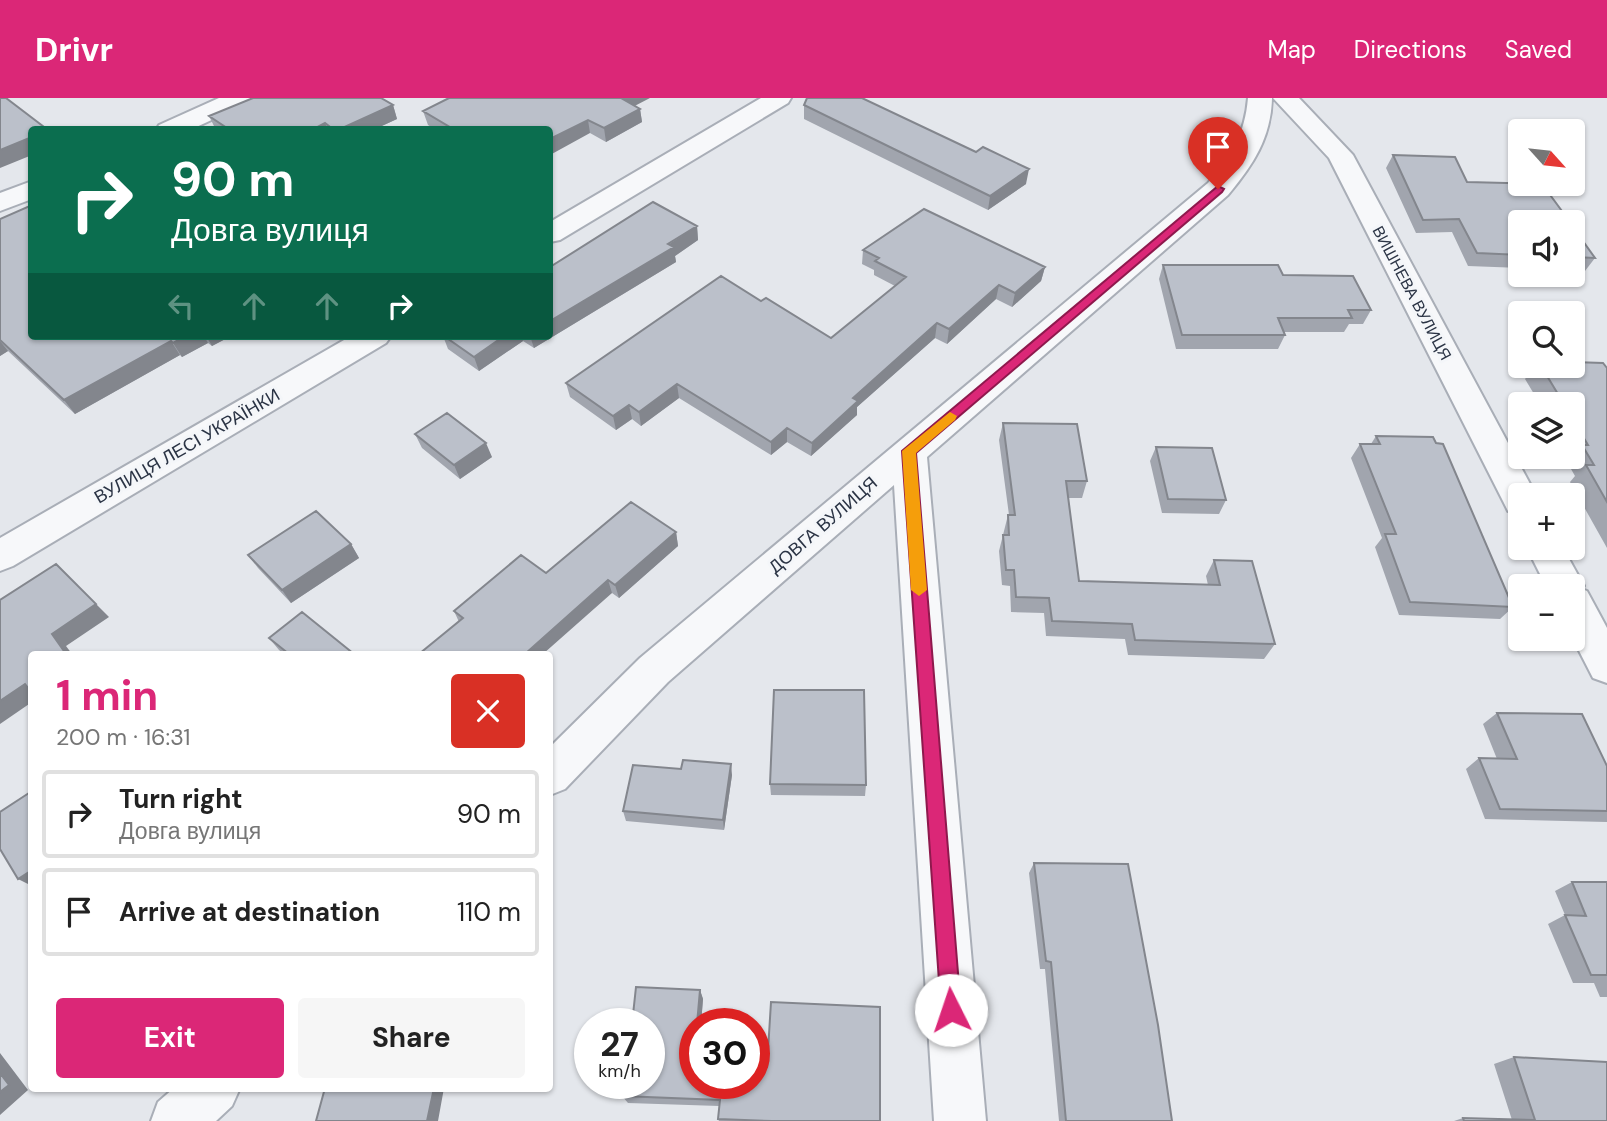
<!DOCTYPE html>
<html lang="en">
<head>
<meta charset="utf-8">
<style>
  :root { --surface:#fff; --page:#f6f6f6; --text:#222; --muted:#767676; --line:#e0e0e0; --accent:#db2777 }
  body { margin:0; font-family:"DM Sans",sans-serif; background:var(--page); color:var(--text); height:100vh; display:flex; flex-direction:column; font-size:26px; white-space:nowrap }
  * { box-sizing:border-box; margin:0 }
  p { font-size:23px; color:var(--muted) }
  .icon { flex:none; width:38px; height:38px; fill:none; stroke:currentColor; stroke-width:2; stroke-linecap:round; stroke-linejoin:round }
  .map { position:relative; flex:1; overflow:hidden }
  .panel { position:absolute; left:28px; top:553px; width:525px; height:441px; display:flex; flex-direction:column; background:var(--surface); border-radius:7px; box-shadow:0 2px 5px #0004 }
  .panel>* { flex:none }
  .banner { position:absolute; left:28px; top:28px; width:525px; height:214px; border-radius:7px; box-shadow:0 2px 5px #0004; background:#0b6e4f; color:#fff; overflow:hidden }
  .needle { width:46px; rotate:117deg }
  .controls { position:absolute; left:1508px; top:21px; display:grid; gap:14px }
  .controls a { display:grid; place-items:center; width:77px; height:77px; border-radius:7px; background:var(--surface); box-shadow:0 2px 5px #0004; font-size:35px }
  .speed { position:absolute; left:574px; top:910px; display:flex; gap:14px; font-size:35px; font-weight:700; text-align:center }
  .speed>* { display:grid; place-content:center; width:91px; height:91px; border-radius:50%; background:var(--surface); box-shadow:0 2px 5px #0004; line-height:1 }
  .speed small { font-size:18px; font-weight:400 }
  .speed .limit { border:10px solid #d22; background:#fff; color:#111 }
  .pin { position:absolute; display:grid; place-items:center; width:60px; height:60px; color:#fff; margin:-72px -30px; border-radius:50% 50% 50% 0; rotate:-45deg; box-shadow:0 0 7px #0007 }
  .pin .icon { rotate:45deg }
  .me { position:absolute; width:77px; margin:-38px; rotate:356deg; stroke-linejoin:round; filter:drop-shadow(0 0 5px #0008) }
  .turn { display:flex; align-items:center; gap:24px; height:147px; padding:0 28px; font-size:32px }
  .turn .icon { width:91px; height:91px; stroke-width:2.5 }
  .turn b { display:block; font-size:49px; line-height:60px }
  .lanes { display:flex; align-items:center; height:66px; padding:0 28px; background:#0003; justify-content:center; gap:35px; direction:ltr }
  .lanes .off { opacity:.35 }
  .round { display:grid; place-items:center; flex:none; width:74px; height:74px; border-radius:7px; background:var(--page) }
  .headline { display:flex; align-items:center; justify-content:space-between; height:119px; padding:0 28px }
  h1 { font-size:42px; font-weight:700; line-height:52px; color:var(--accent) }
  .cta { display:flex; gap:14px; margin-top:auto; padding:14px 28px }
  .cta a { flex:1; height:80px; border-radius:7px; background:var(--accent); color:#fff; font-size:28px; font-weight:700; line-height:80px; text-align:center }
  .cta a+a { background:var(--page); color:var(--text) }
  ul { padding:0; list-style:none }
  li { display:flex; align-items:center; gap:21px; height:88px; margin:0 14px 10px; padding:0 14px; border:4px solid var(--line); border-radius:7px }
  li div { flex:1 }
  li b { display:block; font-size:26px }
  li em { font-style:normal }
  header { display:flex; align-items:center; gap:42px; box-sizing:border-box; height:98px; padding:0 35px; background:var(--accent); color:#fff }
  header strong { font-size:33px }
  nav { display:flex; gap:38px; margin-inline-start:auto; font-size:24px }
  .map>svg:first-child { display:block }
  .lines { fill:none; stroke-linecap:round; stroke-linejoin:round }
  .street-casing { stroke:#a9aeb7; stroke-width:4 }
  .street { fill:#f7f8fa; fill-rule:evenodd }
  .wall { fill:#a1a5ae }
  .shaded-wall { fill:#83868d }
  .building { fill:#bbc0ca; stroke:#83868d; stroke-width:2 }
  .route { fill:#db2777; stroke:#8e194d; stroke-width:2 }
  .slow { fill:#f59e0b }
  .labels { text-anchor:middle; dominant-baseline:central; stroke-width:6; stroke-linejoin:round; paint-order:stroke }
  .far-street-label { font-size:16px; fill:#2b3445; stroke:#f4f6f9 }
  .street-label { font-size:18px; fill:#2b3445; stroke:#f4f6f9 }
</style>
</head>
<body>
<header>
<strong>Drivr</strong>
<nav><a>Map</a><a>Directions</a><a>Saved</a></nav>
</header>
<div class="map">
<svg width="1607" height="1023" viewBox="0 0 1607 1023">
  <rect width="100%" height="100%" fill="#e4e7ec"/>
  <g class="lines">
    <defs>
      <path id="street" d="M 219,0 L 251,0 L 248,5 L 190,32 L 156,32 L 159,27 Z
        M 761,0 L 791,0 L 788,5 L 560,142 L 550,144 L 550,124 Z
        M 1248,0 L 1272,0 C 1271,40 1253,67 1228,97 L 927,359 L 986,1023 L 934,1023 L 894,387 L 668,584 L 565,691 L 550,697 L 550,649 L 640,560 L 1208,85 C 1231,59 1245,36 1248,0 Z
        M 1273,0 L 1299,0 L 1353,57 L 1536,397 L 1521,397 L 1521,416 L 1508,413 L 1503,403 L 1329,60 Z
        M 32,83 L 32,101 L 0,113 L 0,95 Z
        M 351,238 L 391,238 L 386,245 L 13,468 L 0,473 L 0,440 Z
        M 1527,450 L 1563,450 L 1584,488 L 1582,491 L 1587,493 L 1607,530 L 1607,585 L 1593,580 L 1573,541 L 1573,488 L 1546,488 Z
        M 174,990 L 240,990 L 232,1008 L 216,1023 L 151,1023 L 158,1004 Z"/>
    </defs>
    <!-- street casing -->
    <use href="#street" class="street-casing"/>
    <!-- street -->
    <use href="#street" class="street"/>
  </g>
  <!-- wall -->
  <path class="wall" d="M 393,7 L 397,21 L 373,32 L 216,32 L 209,18 Z
    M 804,7 L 1026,86 L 988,112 L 804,21 Z
    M 635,8 L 640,11 L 642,24 L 606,44 L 590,35 L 550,32 L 436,32 L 428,27 L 423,13 Z
    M 1393,57 L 1467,84 L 1521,124 L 1521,170 L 1468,168 L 1452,134 L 1416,135 L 1386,70 Z
    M 0,121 L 32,238 L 231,238 L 212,248 L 208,245 L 182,259 L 180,257 L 75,316 L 8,253 L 0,258 Z
    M 697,128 L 698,142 L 675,158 L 676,164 L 534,250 L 523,243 L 479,273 L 448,251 L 443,238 L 550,238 Z
    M 1573,129 L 1595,160 L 1585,173 L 1573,172 Z
    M 863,152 L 1045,169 L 1041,183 L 1012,209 L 996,201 L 947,246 L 935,240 L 857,309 L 857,317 L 811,358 L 787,344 L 771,357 L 679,300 L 641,328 L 632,321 L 616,332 L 570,299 L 566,285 L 761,203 L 831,240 L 895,188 L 874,177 L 874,172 L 862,166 Z
    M 1163,167 L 1283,177 L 1371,212 L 1363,226 L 1349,226 L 1344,234 L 1284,234 L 1285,237 L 1278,251 L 1176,251 L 1159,181 Z
    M 1535,268 L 1573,268 L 1607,270 L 1607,450 L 1570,384 L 1575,378 L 1567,364 L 1570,360 L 1569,359 L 1573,359 L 1573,306 L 1540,306 L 1525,281 Z
    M 1003,325 L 1087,383 L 1082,400 L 1068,400 L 1079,483 L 1208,487 L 1206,478 L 1214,462 L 1275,546 L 1264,561 L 1128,557 L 1125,541 L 1046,538 L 1044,515 L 1011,514 L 1010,488 L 1002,487 L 999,453 L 1008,417 L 1009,417 L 999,342 Z
    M 415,336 L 492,359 L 460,381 L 422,350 Z
    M 1376,338 L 1513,509 L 1500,521 L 1399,517 L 1375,449 L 1382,440 L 1351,360 L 1360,346 L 1371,346 Z
    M 1156,349 L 1226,402 L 1219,416 L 1162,415 L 1150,363 Z
    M 676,434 L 678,448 L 619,500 L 612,495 L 459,524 L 454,513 L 546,475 Z
    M 351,446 L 359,460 L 291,505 L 258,470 L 248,457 Z
    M 269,540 L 354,556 L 284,556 L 279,552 Z
    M 1497,615 L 1607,668 L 1607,724 L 1485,721 L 1466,671 L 1479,660 L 1497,661 L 1483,626 Z
    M 732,677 L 724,732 L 626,723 L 623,713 Z
    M 770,686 L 866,687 L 865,698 L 771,697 Z
    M 1034,765 L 1172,1023 L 1059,1023 L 1045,871 L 1040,871 L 1029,775 Z
    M 1572,784 L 1607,784 L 1607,899 L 1600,899 L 1594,885 L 1573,885 L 1548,826 L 1565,817 L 1555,793 Z
    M 700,892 L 703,901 L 701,926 L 695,926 L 695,985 L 880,1023 L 719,1023 L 718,1021 L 719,1008 L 628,1005 L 622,998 Z
    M 1514,959 L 1607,1023 L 1454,1023 L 1463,1020 L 1512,1022 L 1494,966 Z"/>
  <!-- shaded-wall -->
  <path class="shaded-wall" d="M 622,0 L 650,0 L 623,14 Z
    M 393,7 L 397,21 L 373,32 L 338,32 Z
    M 640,11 L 642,24 L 606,44 L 604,30 Z
    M 588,22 L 590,35 L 550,57 L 550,41 Z
    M 325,25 L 328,32 L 312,32 Z
    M 32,39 L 32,57 L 0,70 L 0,52 Z
    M 1029,71 L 1026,86 L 988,112 L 990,98 Z
    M 697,128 L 698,142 L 675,158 L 676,164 L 534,250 L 530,238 L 550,238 L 550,223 Z
    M 1045,169 L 1041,183 L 1012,209 L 1015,195 Z
    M 999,187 L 996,201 L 947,246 L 949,231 Z
    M 937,225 L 935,240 L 857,309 L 857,317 L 811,358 L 812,345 L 853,300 Z
    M 186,238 L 204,238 L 208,245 L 182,259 L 173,245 Z
    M 206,238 L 231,238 L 212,248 Z
    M 504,238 L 521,238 L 523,243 L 479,273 L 474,259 Z
    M 0,243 L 8,253 L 0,258 Z
    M 171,243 L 180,257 L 75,316 L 64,302 Z
    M 677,286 L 679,300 L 641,328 L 639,314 Z
    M 629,307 L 632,321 L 616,332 L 613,318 Z
    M 787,330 L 787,344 L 771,357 L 771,344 Z
    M 486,345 L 492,359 L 460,381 L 454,367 Z
    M 676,434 L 678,448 L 619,500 L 615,487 Z
    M 351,446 L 359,460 L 291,505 L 282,492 Z
    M 56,466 L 109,519 L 66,548 L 72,556 L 66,556 L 52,536 Z
    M 608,482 L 612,495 L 543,556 L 525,556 Z
    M 25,586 L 32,591 L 32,604 L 0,626 L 0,603 Z
    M 731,666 L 732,677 L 724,732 L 723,722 Z
    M 32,772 L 32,788 L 18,781 Z
    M 700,892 L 703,901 L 701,926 L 697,926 Z
    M 0,955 L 28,992 L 0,1017 Z
    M 434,990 L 444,990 L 438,1023 L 427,1023 Z"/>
  <!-- building -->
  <path class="building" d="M 0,0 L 6,0 L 48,32 L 32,32 L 32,39 L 0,52 Z
    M 253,0 L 381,0 L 393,7 L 338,32 L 334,32 L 325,25 L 312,32 L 230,32 L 209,18 Z
    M 449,0 L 622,0 L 621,0 L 640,11 L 604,30 L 588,22 L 550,41 L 550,32 L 455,32 L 423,13 Z
    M 807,0 L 862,0 L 976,54 L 983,49 L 1029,71 L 990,98 L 804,7 Z
    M 1393,57 L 1455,59 L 1467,84 L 1542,86 L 1570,124 L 1521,124 L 1521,157 L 1477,155 L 1459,121 L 1423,122 Z
    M 653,104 L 697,128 L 668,146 L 674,149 L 550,223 L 550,169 Z
    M 32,107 L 32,238 L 186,238 L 173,245 L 171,243 L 64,302 L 0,242 L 0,121 Z
    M 924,111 L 1045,169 L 1015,195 L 999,187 L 949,231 L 937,225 L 853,300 L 858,303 L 812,345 L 787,330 L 771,344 L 677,286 L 639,314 L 629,307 L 613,318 L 566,285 L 721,178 L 761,203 L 766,200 L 831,240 L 906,179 L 875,163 L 879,160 L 863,152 Z
    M 1573,129 L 1595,160 L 1573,159 Z
    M 1163,167 L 1278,167 L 1283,177 L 1353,178 L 1371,212 L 1348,212 L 1352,220 L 1278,220 L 1285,237 L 1182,237 Z
    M 444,238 L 504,238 L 474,259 Z
    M 1573,264 L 1603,265 L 1607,270 L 1607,404 L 1586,367 L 1594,367 L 1582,347 L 1588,347 L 1573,322 L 1573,306 L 1564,306 L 1541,268 L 1573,268 Z
    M 447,315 L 486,345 L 454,367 L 415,336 Z
    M 1003,325 L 1077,326 L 1087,383 L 1066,383 L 1079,483 L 1220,487 L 1214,462 L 1252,463 L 1275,546 L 1135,542 L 1132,526 L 1052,523 L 1049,500 L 1016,499 L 1014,472 L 1006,472 L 1003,437 L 1009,437 L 1008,417 L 1015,417 Z
    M 1376,338 L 1433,339 L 1436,345 L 1443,346 L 1513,509 L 1410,504 L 1385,436 L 1396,436 L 1360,346 L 1380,346 Z
    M 1156,349 L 1212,350 L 1226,402 L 1168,401 Z
    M 631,404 L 676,434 L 615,487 L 608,482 L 525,556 L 419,556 L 463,520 L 454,513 L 521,457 L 546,475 Z
    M 316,413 L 351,446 L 282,492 L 248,457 Z
    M 56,466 L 96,506 L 52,536 L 66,556 L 32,556 L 32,595 L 25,586 L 0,603 L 0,502 Z
    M 302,514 L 354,556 L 289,556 L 269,540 Z
    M 774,592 L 864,592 L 866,687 L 770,686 Z
    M 1497,615 L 1582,616 L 1607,668 L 1607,713 L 1500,711 L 1479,660 L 1517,661 Z
    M 683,662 L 731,666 L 723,722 L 623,713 L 633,667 L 681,671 Z
    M 32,693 L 32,772 L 18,781 L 0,751 L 0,714 Z
    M 1034,765 L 1128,766 L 1158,927 L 1172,1023 L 1066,1023 L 1051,864 L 1046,863 Z
    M 1572,784 L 1607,784 L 1607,877 L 1591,877 L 1565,817 L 1586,818 Z
    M 636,889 L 700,892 L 697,926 L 695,926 L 695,946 L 693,965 L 695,965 L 695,985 L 754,985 L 754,968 L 767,969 L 771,904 L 880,909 L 880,1023 L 772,1023 L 718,1021 L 720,1002 L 622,998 L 624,985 L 649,985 L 649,926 L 632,926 Z
    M 1514,959 L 1607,964 L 1607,1023 L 1464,1023 L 1463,1020 L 1535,1022 Z
    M 0,975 L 9,987 L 0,994 Z
    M 325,990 L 434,990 L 427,1023 L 316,1023 Z"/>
  <!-- route -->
  <path class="route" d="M 1218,88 L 1224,91 L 1222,94 L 916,355 L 961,912 L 958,919 L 951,922 L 944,919 L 941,912 L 902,353 Z"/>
  <!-- slow -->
  <path class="slow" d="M 950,314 L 957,318 L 955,322 L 916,355 L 927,492 L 919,498 L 911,492 L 902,353 Z"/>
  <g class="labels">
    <!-- far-street labels -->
    <g class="far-street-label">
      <text transform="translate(1412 195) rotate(62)">ВИШНЕВА ВУЛИЦЯ</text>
    </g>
    <!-- street labels -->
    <g class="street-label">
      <text transform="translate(187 348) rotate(-30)">ВУЛИЦЯ ЛЕСІ УКРАЇНКИ</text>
      <text transform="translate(823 427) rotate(-41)">ДОВГА ВУЛИЦЯ</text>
    </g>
  </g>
</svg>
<div class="controls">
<a><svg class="needle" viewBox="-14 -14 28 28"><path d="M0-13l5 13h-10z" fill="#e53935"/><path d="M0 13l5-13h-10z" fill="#767676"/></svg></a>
<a><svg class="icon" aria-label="sound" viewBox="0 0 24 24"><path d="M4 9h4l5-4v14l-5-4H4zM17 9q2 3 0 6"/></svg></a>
<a><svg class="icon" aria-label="search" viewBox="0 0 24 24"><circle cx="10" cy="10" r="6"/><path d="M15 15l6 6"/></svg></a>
<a><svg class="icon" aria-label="layers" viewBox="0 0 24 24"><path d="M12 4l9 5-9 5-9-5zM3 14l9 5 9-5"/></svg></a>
<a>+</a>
<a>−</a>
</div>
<div class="speed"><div>27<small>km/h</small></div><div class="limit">30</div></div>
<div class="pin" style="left:1218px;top:91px;background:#d93025"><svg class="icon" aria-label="arrive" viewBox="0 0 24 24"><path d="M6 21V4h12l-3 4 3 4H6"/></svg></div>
<svg class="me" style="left:951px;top:912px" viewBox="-20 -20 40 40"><circle r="19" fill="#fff"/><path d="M0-13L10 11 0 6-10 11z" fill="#db2777"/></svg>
<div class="banner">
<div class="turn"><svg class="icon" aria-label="right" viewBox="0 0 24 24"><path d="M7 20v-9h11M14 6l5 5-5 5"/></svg><div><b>90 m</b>Довга вулиця</div></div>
<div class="lanes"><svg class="icon off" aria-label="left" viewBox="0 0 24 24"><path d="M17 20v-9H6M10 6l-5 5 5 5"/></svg><svg class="icon off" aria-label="ahead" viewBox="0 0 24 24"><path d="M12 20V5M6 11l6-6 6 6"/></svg><svg class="icon off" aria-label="ahead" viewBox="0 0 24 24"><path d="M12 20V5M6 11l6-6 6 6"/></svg><svg class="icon" aria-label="right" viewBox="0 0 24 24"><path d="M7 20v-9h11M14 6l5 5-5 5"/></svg></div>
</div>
<section class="panel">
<div class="headline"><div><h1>1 min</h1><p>200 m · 16:31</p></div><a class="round" style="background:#d93025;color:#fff"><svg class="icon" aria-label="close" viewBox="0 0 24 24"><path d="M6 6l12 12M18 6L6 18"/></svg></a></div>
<ul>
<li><svg class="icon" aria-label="right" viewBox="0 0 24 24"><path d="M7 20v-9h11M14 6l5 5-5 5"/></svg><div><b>Turn right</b><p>Довга вулиця</p></div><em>90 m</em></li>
<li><svg class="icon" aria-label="arrive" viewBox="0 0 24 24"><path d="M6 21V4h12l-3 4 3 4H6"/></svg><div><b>Arrive at destination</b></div><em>110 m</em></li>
</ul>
<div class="cta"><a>Exit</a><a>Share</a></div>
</section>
</div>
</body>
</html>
